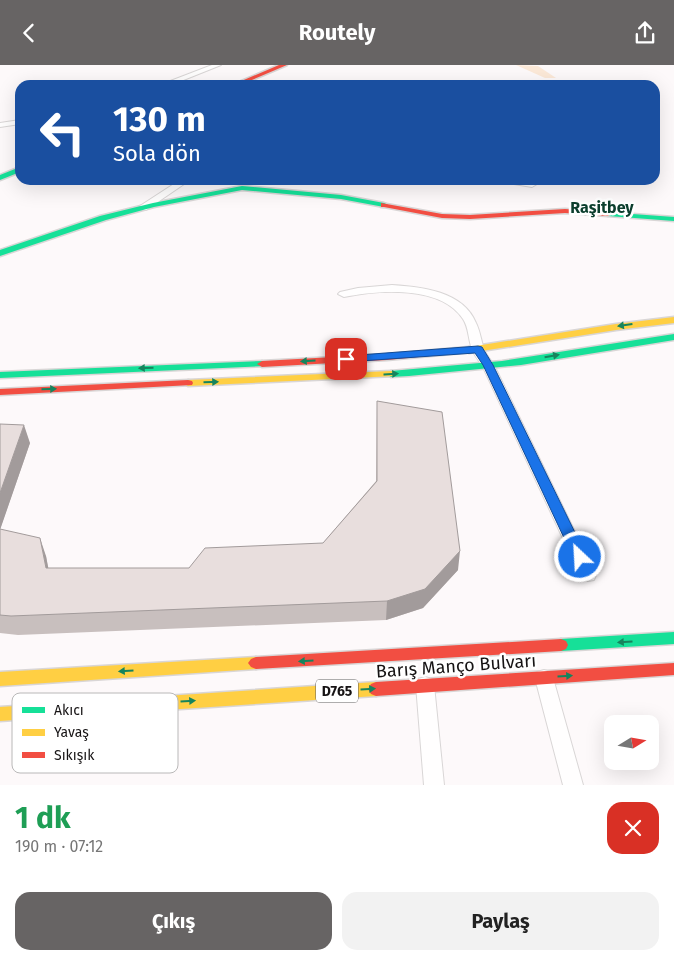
<!DOCTYPE html>
<html lang="tr">
<head>
<meta charset="utf-8">
<style>
  :root { --surface:#fff; --page:#f2f2f2; --text:#222; --muted:#767676; --accent:#676464 }
  body { margin:0; font-family:"Fira Sans",sans-serif; background:var(--page); color:var(--text); height:100vh; display:flex; flex-direction:column; font-size:19px; white-space:nowrap }
  * { box-sizing:border-box; margin:0 }
  p { font-size:16px; color:var(--muted) }
  .icon { flex:none; width:28px; height:28px; fill:none; stroke:currentColor; stroke-width:2; stroke-linecap:round; stroke-linejoin:round }
  .map { position:relative; height:720px; overflow:hidden }
  .sheet { display:flex; flex-direction:column; background:var(--surface); flex:1 }
  .sheet>* { flex:none }
  .hud { position:absolute; left:15px; top:15px; width:645px; height:105px; border-radius:15px; box-shadow:0 5px 20px #0002; background:#1a4fa0; color:#fff; overflow:hidden }
  .needle { width:32px; rotate:79deg }
  .buttons { position:absolute; left:604px; top:650px; display:grid; gap:10px }
  .buttons a { display:grid; place-items:center; width:55px; height:55px; border-radius:10px; background:var(--surface); box-shadow:0 5px 20px #0002; font-size:25px }
  .pin { position:absolute; display:grid; place-items:center; width:42px; height:42px; color:#fff; margin:-21px; border-radius:10px; box-shadow:0 2px 8px #0006 }
  .me { position:absolute; width:55px; margin:-28px; rotate:335deg; stroke-linejoin:round; filter:drop-shadow(0 0 4px #0008) }
  .turn { display:flex; align-items:center; gap:18px; height:105px; padding:0 15px; font-size:22px }
  .turn .icon { width:65px; height:65px; stroke-width:2.5 }
  .turn b { display:block; font-size:35px; line-height:42px }
  .round { display:grid; place-items:center; flex:none; width:52px; height:52px; border-radius:15px; background:var(--page) }
  .headline { display:flex; align-items:center; justify-content:space-between; height:85px; padding:0 15px }
  h1 { font-size:30px; font-weight:700; line-height:38px; color:#1e9e55 }
  .primary-button { display:flex; gap:10px; margin-top:auto; padding:10px 15px }
  .primary-button a { flex:1; height:58px; border-radius:15px; background:var(--accent); color:#fff; font-size:20px; font-weight:700; line-height:58px; text-align:center }
  .primary-button a+a { background:var(--page); color:var(--text) }
  header { display:flex; justify-content:space-between; align-items:center; height:65px; padding:0 15px; background:var(--accent); color:#fff; font-size:22px; font-weight:700 }
  .map>svg:first-child { display:block }
  .green { fill:#fce9d8 }
  .lines { fill:none; stroke-linecap:round; stroke-linejoin:round }
  .street-casing { stroke:#d9d6d6; stroke-width:2 }
  .fast-casing { stroke:#d9d6d6; stroke-width:3 }
  .slow-casing { stroke:#d9d6d6; stroke-width:3 }
  .jam-casing { stroke:#d9d6d6; stroke-width:3 }
  .street { fill:#fffefe; fill-rule:evenodd }
  .fast { fill:#16e098; fill-rule:evenodd }
  .slow { fill:#ffcf43; fill-rule:evenodd }
  .jam { fill:#f24e42; fill-rule:evenodd }
  .wall { fill:#c8bfbe }
  .shaded-wall { fill:#a29b9b }
  .building { fill:#e8dedd; stroke:#a29b9b }
  .oneway { fill:#16845d }
  .route { fill:#1a73e8; stroke:#114b97 }
  .labels { text-anchor:middle; dominant-baseline:central; stroke-width:5; stroke-linejoin:round; paint-order:stroke }
  .shield { fill:#fff; stroke:#5c5a5a; stroke-width:1 }
  .shield-label { font-size:14px; font-weight:bold; fill:#161314 }
  .far-district-label { font-size:16px; font-weight:bold; fill:#0c3f2e; stroke:#fff }
  .near-street-label { font-size:18px; fill:#161314; stroke:#fff }
  .key { fill:#fff; stroke:#b9b8b8; stroke-width:1 }
  .key-label { font-size:14px; fill:#161314 }
</style>
</head>
<body>
<header><svg class="icon" aria-label="back" viewBox="0 0 24 24"><path d="M15 5l-7 7 7 7"/></svg>Routely<svg class="icon" aria-label="share" viewBox="0 0 24 24"><path d="M12 15V3M7 8l5-5 5 5M5 13v7h14v-7"/></svg></header>
<div class="map">
<svg width="674" height="720" viewBox="0 0 674 720">
  <rect width="100%" height="100%" fill="#fdf9fa"/>
  <!-- green -->
  <path class="green" d="M 516,0 L 538,1 L 556,13 L 545,13 Z"/>
  <g class="lines">
    <defs>
      <path id="street" d="M 212,0 L 221,0 L 171,20 L 160,20 Z
        M 20,55 L 20,59 L 0,62 L 0,58 Z
        M 180,115 L 190,115 L 146,145 L 140,145 L 140,141 Z
        M 504,115 L 524,115 L 537,119 L 532,122 L 508,118 Z
        M 392,220 C 422,222 463,226 476,258 C 480,266 481,275 484,284 C 486,290 491,295 494,300 L 596,510 L 594,515 L 588,516 L 582,515 L 580,510 L 482,300 C 478,295 474,290 472,284 C 468,274 469,263 463,254 C 441,220 378,225 344,232 L 338,229 L 340,227 L 358,223 Z
        M 544,605 L 551,607 L 553,613 L 583,720 L 563,720 L 535,613 L 537,607 Z
        M 425,612 L 432,614 L 434,620 L 444,720 L 424,720 L 416,620 L 418,614 Z"/>
      <path id="fast" d="M 20,102 L 20,107 L 0,115 L 0,110 Z
        M 242,121 L 341,130 L 384,138 L 388,140 L 384,142 L 341,134 L 242,125 L 154,142 L 106,155 L 0,191 L 0,185 L 100,151 L 153,138 Z
        M 605,147 L 674,152 L 674,156 L 608,151 L 604,149 Z
        M 674,269 L 674,275 L 521,300 L 409,311 L 391,312 L 386,309 L 391,306 L 502,296 Z
        M 262,296 L 267,299 L 266,301 L 0,313 L 0,307 Z
        M 674,567 L 674,579 L 561,586 L 556,584 L 554,580 L 556,576 L 561,574 Z"/>
      <path id="slow" d="M 674,252 L 674,258 L 616,265 L 469,288 L 464,285 L 469,282 L 616,259 Z
        M 391,306 L 395,307 L 396,309 L 395,311 L 188,321 L 183,318 L 188,315 Z
        M 256,592 L 261,594 L 264,598 L 261,602 L 256,604 L 0,621 L 0,607 Z
        M 376,617 L 381,619 L 384,624 L 381,629 L 376,631 L 0,656 L 0,642 Z"/>
      <path id="jam" d="M 279,0 L 287,0 L 240,20 L 232,20 Z
        M 381,138 L 442,149 L 470,150 L 565,144 L 608,147 L 612,149 L 608,151 L 565,148 L 470,154 L 442,153 L 384,142 L 381,142 Z
        M 469,282 L 473,283 L 474,285 L 473,287 L 387,295 L 262,302 L 257,299 L 262,296 L 387,289 Z
        M 188,315 L 192,316 L 193,318 L 192,320 L 0,330 L 0,324 Z
        M 561,574 L 566,576 L 568,580 L 566,584 L 561,586 L 256,604 L 251,602 L 248,598 L 251,594 L 256,592 Z
        M 674,598 L 674,610 L 376,631 L 371,629 L 368,624 L 371,619 L 376,617 Z"/>
    </defs>
    <!-- street casing -->
    <use href="#street" class="street-casing"/>
    <!-- fast casing -->
    <use href="#fast" class="fast-casing"/>
    <!-- slow casing -->
    <use href="#slow" class="slow-casing"/>
    <!-- jam casing -->
    <use href="#jam" class="jam-casing"/>
    <!-- street -->
    <use href="#street" class="street"/>
    <!-- fast -->
    <use href="#fast" class="fast"/>
    <!-- slow -->
    <use href="#slow" class="slow"/>
    <!-- jam -->
    <use href="#jam" class="jam"/>
  </g>
  <!-- wall -->
  <path class="wall" d="M 377,336 L 458,505 L 423,543 L 386,555 L 18,570 L 0,568 L 0,359 L 30,378 L 0,464 L 46,491 L 48,503 L 189,503 L 323,478 L 376,416 Z"/>
  <!-- shaded-wall -->
  <path class="shaded-wall" d="M 24,360 L 30,378 L 0,465 L 0,428 Z
    M 40,473 L 46,491 L 52,522 L 46,503 Z
    M 460,486 L 458,505 L 423,543 L 386,555 L 387,536 Z"/>
  <!-- building -->
  <path class="building" d="M 377,336 L 442,347 L 460,486 L 425,524 L 387,536 L 11,551 L 0,550 L 0,464 L 40,473 L 46,503 L 189,503 L 205,483 L 323,478 L 377,416 Z
    M 0,359 L 24,360 L 0,428 Z"/>
  <!-- one-way arrows -->
  <defs><path id="oneway-solid" d="M-6-.8H1V-3.2L6.5 0L1 3.2V.8H-6Z" transform="scale(1.25)"/></defs>
  <g class="oneway">
    <use href="#oneway-solid" transform="translate(625 260) rotate(172)"/>
    <use href="#oneway-solid" transform="translate(552 291) rotate(-10)"/>
    <use href="#oneway-solid" transform="translate(308 296) rotate(177)"/>
    <use href="#oneway-solid" transform="translate(146 303) rotate(178)"/>
    <use href="#oneway-solid" transform="translate(391 309) rotate(-3)"/>
    <use href="#oneway-solid" transform="translate(211 317) rotate(-2)"/>
    <use href="#oneway-solid" transform="translate(49 324) rotate(-2)"/>
    <use href="#oneway-solid" transform="translate(625 577) rotate(176)"/>
    <use href="#oneway-solid" transform="translate(306 596) rotate(177)"/>
    <use href="#oneway-solid" transform="translate(126 606) rotate(177)"/>
    <use href="#oneway-solid" transform="translate(565 611) rotate(-4)"/>
    <use href="#oneway-solid" transform="translate(368 624) rotate(-4)"/>
    <use href="#oneway-solid" transform="translate(188 636) rotate(-4)"/>
  </g>
  <!-- route -->
  <path class="route" d="M 478,281 L 482,282 L 493,300 L 587,492 L 585,496 L 575,496 L 573,492 L 483,300 L 475,288 L 346,297 L 340,294 L 346,291 Z"/>
  <g class="labels">
    <!-- shield labels -->
    <rect class="shield" x="316" y="614.5" width="42" height="23" rx="4"/>
    <g class="shield-label">
      <text x="337" y="626">D765</text>
    </g>
    <!-- far-district labels -->
    <g class="far-district-label">
      <text x="602" y="142">Raşitbey</text>
    </g>
    <!-- near-street labels -->
    <g class="near-street-label">
      <text transform="translate(456 601) rotate(-4)">Barış Manço Bulvarı</text>
    </g>
  </g>
  <!-- legend -->
  <rect x="12" y="628" width="166" height="80" rx="8" class="key"/>
  <rect x="22" y="642" width="23" height="6" fill="#16e098"/>
  <rect x="22" y="664" width="23" height="7" fill="#ffcf43"/>
  <rect x="22" y="687" width="23" height="6" fill="#f24e42"/>
  <g class="key-label">
    <text x="54" y="650">Akıcı</text>
    <text x="54" y="672">Yavaş</text>
    <text x="54" y="695">Sıkışık</text>
  </g>
</svg>
<div class="buttons">
<a><svg class="needle" viewBox="-14 -14 28 28"><path d="M0-13l5 13h-10z" fill="#e53935"/><path d="M0 13l5-13h-10z" fill="#767676"/></svg></a>
</div>
<div class="pin" style="left:346px;top:294px;background:#d93025"><svg class="icon" aria-label="arrive" viewBox="0 0 24 24"><path d="M6 21V4h12l-3 4 3 4H6"/></svg></div>
<svg class="me" style="left:580px;top:492px" viewBox="-20 -20 40 40"><circle r="17" fill="#1a73e8" stroke="#fff" stroke-width="3"/><path d="M0-11L8 9 0 5-8 9z" fill="#fff"/></svg>
<div class="hud">
<div class="turn"><svg class="icon" aria-label="left" viewBox="0 0 24 24"><path d="M17 20v-9H6M10 6l-5 5 5 5"/></svg><div><b>130 m</b>Sola dön</div></div>
</div>
</div>
<section class="sheet">
<div class="headline"><div><h1>1 dk</h1><p>190 m · 07:12</p></div><a class="round" style="background:#d93025;color:#fff"><svg class="icon" aria-label="close" viewBox="0 0 24 24"><path d="M6 6l12 12M18 6L6 18"/></svg></a></div>
<div class="primary-button"><a>Çıkış</a><a>Paylaş</a></div>
</section>
</body>
</html>
